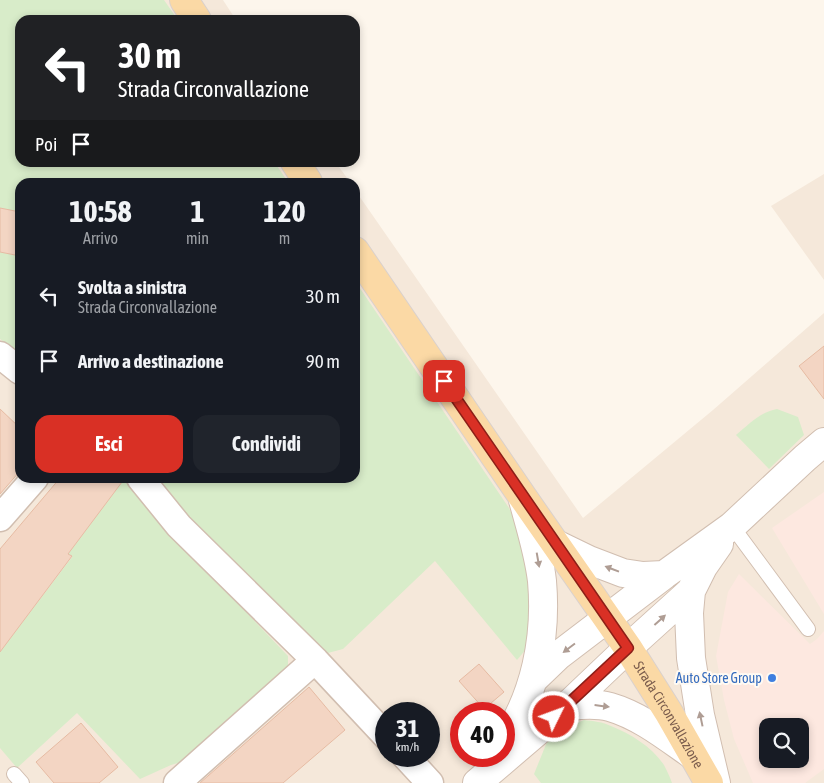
<!DOCTYPE html>
<html lang="it">
<head>
<meta charset="utf-8">
<style>
  :root { --surface:#171b24; --page:#20242c; --text:#f1f3f6; --muted:#9ea1a6; --accent:#d93025 }
  body { margin:0; font-family:"Asap Condensed",sans-serif; background:var(--page); color:var(--text); height:100vh; display:flex; flex-direction:column; font-size:19px; white-space:nowrap }
  * { box-sizing:border-box; margin:0 }
  p { font-size:16px; color:var(--muted) }
  .icon { flex:none; width:28px; height:28px; fill:none; stroke:currentColor; stroke-width:2; stroke-linecap:round; stroke-linejoin:round }
  .map { position:relative; flex:1; overflow:hidden }
  .details { position:absolute; left:15px; top:178px; width:345px; height:305px; display:flex; flex-direction:column; background:var(--surface); border-radius:15px; box-shadow:0 2px 8px #0003 }
  .details>* { flex:none }
  .top-card { position:absolute; left:15px; top:15px; width:345px; height:152px; border-radius:15px; box-shadow:0 2px 8px #0003; background:#202124; color:#fff; overflow:hidden }
  .controls { position:absolute; left:759px; top:718px; display:grid; gap:10px }
  .controls a { display:grid; place-items:center; width:50px; height:50px; border-radius:10px; background:var(--surface); box-shadow:0 2px 8px #0003; font-size:25px }
  .speed { position:absolute; left:375px; top:702px; display:flex; gap:10px; font-size:25px; font-weight:700; text-align:center }
  .speed>* { display:grid; place-content:center; width:65px; height:65px; border-radius:50%; background:var(--surface); box-shadow:0 2px 8px #0003; line-height:1 }
  .speed small { font-size:12px; font-weight:400 }
  .speed .limit { border:8px solid #d22; background:#fff; color:#111 }
  .pin { position:absolute; display:grid; place-items:center; width:42px; height:42px; color:#fff; margin:-21px; border-radius:10px; box-shadow:0 2px 8px #0006 }
  .me { position:absolute; width:55px; margin:-28px; rotate:48deg; stroke-linejoin:round; filter:drop-shadow(0 0 4px #0008) }
  .turn { display:flex; align-items:center; gap:18px; height:105px; padding:0 20px; font-size:22px }
  .turn .icon { width:65px; height:65px; stroke-width:2.5 }
  .turn b { display:block; font-size:35px; line-height:42px }
  .then { display:flex; align-items:center; height:48px; padding:0 20px; background:#0003; gap:10px; font-size:19px }
  .eta { display:flex; justify-content:space-evenly; align-items:center; height:85px; text-align:center }
  .eta b { font-size:30px; font-weight:700; line-height:35px }
  .cta { display:flex; gap:10px; margin-top:auto; padding:10px 20px }
  .cta a { flex:1; height:58px; border-radius:15px; background:var(--accent); color:#fff; font-size:20px; font-weight:700; line-height:58px; text-align:center }
  .cta a+a { background:var(--page); color:var(--text) }
  ul { padding:0; list-style:none }
  li { display:flex; align-items:center; gap:15px; height:65px; padding:0 20px }
  li div { flex:1 }
  li b { display:block; font-size:19px }
  li em { font-style:normal }
  .map>svg:first-child { display:block }
  .residential { fill:#f5e8da; fill-rule:evenodd }
  .commercial { fill:#fde8e0; fill-rule:evenodd }
  .green { fill:#d8ecc9 }
  .building { fill:#f3d5c3; stroke:#e6bba3 }
  .lines { fill:none; stroke-linecap:round; stroke-linejoin:round }
  .service-casing { stroke:#d1beb0; stroke-width:16 }
  .minor-casing { stroke:#d1beb0; stroke-width:29 }
  .tertiary-casing { stroke:#d1beb0; stroke-width:30 }
  .primary-casing { stroke:#dad1cd; stroke-width:30 }
  .service { stroke:#fff; stroke-width:14 }
  .minor { stroke:#fff; stroke-width:26 }
  .tertiary { stroke:#fff; stroke-width:28 }
  .primary { stroke:#fbd9a5; stroke-width:28 }
  .oneway { fill:#af9d94 }
  .route-casing { stroke:#8d1f18; stroke-width:12 }
  .route { stroke:#d93025; stroke-width:9 }
  .shop-dot { fill:#3f7fe0; stroke:#fffaf3; stroke-width:2 }
  .labels { text-anchor:middle; dominant-baseline:central; stroke-width:4; stroke-linejoin:round; paint-order:stroke }
  .shop-label { font-size:14px; fill:#366cbe; stroke:#fffaf3; text-anchor:end }
  .street-label { font-size:14px; fill:#7a5c4d; stroke:#fffaf3 }
</style>
</head>
<body>
<div class="map">
<svg width="824" height="783" viewBox="0 0 824 783">
  <rect width="100%" height="100%" fill="#fdf6ec"/>
  <!-- residential -->
  <path class="residential" d="M 0,0 L 223,0 L 236,20 L 20,20 L 20,162 L 336,163 L 350,182 L 20,182 L 20,478 L 355,478 L 355,190 L 583,518 L 713,410 L 824,313 L 824,783 L 0,783 ZM 386,714 L 429,714 L 429,756 L 386,756 ZM 461,714 L 504,714 L 504,756 L 461,756 ZM 768,726 L 800,726 L 800,759 L 768,759 Z
    M 824,174 L 824,280 L 771,206 Z"/>
  <!-- commercial -->
  <path class="commercial" d="M 824,492 L 824,614 L 772,528 Z
    M 739,574 L 810,644 L 817,639 L 824,631 L 824,769 L 805,783 L 753,783 L 734,739 L 724,700 L 716,656 L 728,592 ZM 768,726 L 800,726 L 800,759 L 768,759 Z"/>
  <!-- green -->
  <path class="green" d="M 0,0 L 164,0 L 178,20 L 20,20 L 20,162 L 275,163 L 288,182 L 20,182 L 20,353 L 0,339 Z
    M 355,281 L 509,508 L 522,536 L 531,574 L 532,642 L 517,660 L 435,561 L 343,649 L 324,654 L 170,499 L 153,478 L 355,478 Z
    M 777,409 L 798,417 L 804,435 L 769,469 L 736,435 C 749,424 760,412 777,409 Z
    M 125,478 L 182,545 L 288,656 L 288,666 L 284,676 L 181,762 L 171,765 L 140,779 L 77,713 L 17,768 L 0,748 L 0,652 L 72,557 L 68,554 Z
    M 584,720 C 593,721 603,722 611,726 C 631,734 652,747 664,765 C 667,771 670,777 672,783 L 541,783 L 534,774 L 547,742 L 570,726 Z"/>
  <!-- building -->
  <path class="building" d="M 0,208 L 20,212 L 20,256 L 0,252 Z
    M 824,346 L 824,399 L 799,366 Z
    M 0,409 L 20,428 L 20,471 L 0,494 Z
    M 60,478 L 125,478 L 68,554 L 72,556 L 0,652 L 0,549 Z
    M 479,664 L 504,692 L 484,709 L 459,681 Z
    M 309,687 L 345,730 L 283,783 L 200,783 Z
    M 81,723 L 118,767 L 99,783 L 54,783 L 36,762 Z"/>
  <g class="lines">
    <defs>
      <path id="service" d="M 732,526 L 808,629
        M 14,774 L 22,783"/>
      <path id="minor" d="M 0,355 L 20,371
        M 140,478 L 179,526 L 315,660 L 386,736
        M 0,518 L 35,478
        M 405,756 L 430,783
        M 177,783 L 315,660"/>
      <path id="tertiary" d="M 556,544 L 589,560 L 623,573 L 643,576 L 664,575 L 732,526 L 805,458 L 824,442
        M 533,680 L 559,655 L 664,575
        M 567,706 L 628,648 L 691,591
        M 504,742 C 535,695 547,638 542,581 C 539,554 530,526 523,500
        M 477,783 L 567,706 C 580,705 596,703 610,707 C 641,716 668,738 694,756
        M 716,783 L 700,715 L 691,658 L 689,613 L 691,591 L 703,567 L 719,544"/>
      <g id="primary">
        <path d="M 184,0 L 197,20"/>
        <path d="M 295,162 L 308,182"/>
        <path id="s1" d="M 355,251 L 522,496 L 628,648 L 669,713 L 709,783"/>
      </g>
    </defs>
    <!-- service casing -->
    <use href="#service" class="service-casing"/>
    <!-- minor casing -->
    <use href="#minor" class="minor-casing"/>
    <!-- tertiary casing -->
    <use href="#tertiary" class="tertiary-casing"/>
    <!-- primary casing -->
    <use href="#primary" class="primary-casing"/>
    <!-- service -->
    <use href="#service" class="service"/>
    <!-- minor -->
    <use href="#minor" class="minor"/>
    <!-- tertiary -->
    <use href="#tertiary" class="tertiary"/>
    <!-- primary -->
    <use href="#primary" class="primary"/>
  </g>
  <!-- one-way arrows -->
  <defs><path id="oneway-solid" d="M-6-.8H1V-3.2L6.5 0L1 3.2V.8H-6Z" transform="scale(1.25)"/></defs>
  <g class="oneway">
    <use href="#oneway-solid" transform="translate(538 560) rotate(80)"/>
    <use href="#oneway-solid" transform="translate(612 569) rotate(-159)"/>
    <use href="#oneway-solid" transform="translate(660 620) rotate(-42)"/>
    <use href="#oneway-solid" transform="translate(569 648) rotate(143)"/>
    <use href="#oneway-solid" transform="translate(602 706) rotate(7)"/>
    <use href="#oneway-solid" transform="translate(701 719) rotate(-102)"/>
  </g>
  <g class="lines">
    <defs>
      <path id="route" d="M 444,381 L 628,648 L 554,717"/>
    </defs>
    <!-- route casing -->
    <use href="#route" class="route-casing"/>
    <!-- route -->
    <use href="#route" class="route"/>
  </g>
  <!-- markers -->
  <circle class="shop-dot" cx="772" cy="678" r="5"/>
  <g class="labels">
    <!-- shop labels -->
    <g class="shop-label">
      <text x="762" y="678">Auto Store Group</text>
    </g>
    <!-- street labels -->
    <g class="street-label">
      <text stroke="none"><textPath href="#s1" startOffset="560">Strada Circonvallazione</textPath></text>
    </g>
  </g>
</svg>
<div class="controls">
<a><svg class="icon" aria-label="search" viewBox="0 0 24 24"><circle cx="10" cy="10" r="6"/><path d="M15 15l6 6"/></svg></a>
</div>
<div class="speed"><div>31<small>km/h</small></div><div class="limit">40</div></div>
<div class="pin" style="left:444px;top:381px;background:#d93025"><svg class="icon" aria-label="arrive" viewBox="0 0 24 24"><path d="M6 21V4h12l-3 4 3 4H6"/></svg></div>
<svg class="me" style="left:554px;top:717px" viewBox="-20 -20 40 40"><circle r="17" fill="#d93025" stroke="#fff" stroke-width="3"/><path d="M0-11L8 9 0 5-8 9z" fill="#fff"/></svg>
<div class="top-card">
<div class="turn"><svg class="icon" aria-label="left" viewBox="0 0 24 24"><path d="M17 20v-9H6M10 6l-5 5 5 5"/></svg><div><b>30 m</b>Strada Circonvallazione</div></div>
<div class="then">Poi<svg class="icon" aria-label="arrive" viewBox="0 0 24 24"><path d="M6 21V4h12l-3 4 3 4H6"/></svg></div>
</div>
<section class="details">
<div class="eta">
<div><b>10:58</b><p>Arrivo</p></div>
<div><b>1</b><p>min</p></div>
<div><b>120</b><p>m</p></div>
</div>
<ul>
<li><svg class="icon" aria-label="left" viewBox="0 0 24 24"><path d="M17 20v-9H6M10 6l-5 5 5 5"/></svg><div><b>Svolta a sinistra</b><p>Strada Circonvallazione</p></div><em>30 m</em></li>
<li><svg class="icon" aria-label="arrive" viewBox="0 0 24 24"><path d="M6 21V4h12l-3 4 3 4H6"/></svg><div><b>Arrivo a destinazione</b></div><em>90 m</em></li>
</ul>
<div class="cta"><a>Esci</a><a>Condividi</a></div>
</section>
</div>
</body>
</html>
